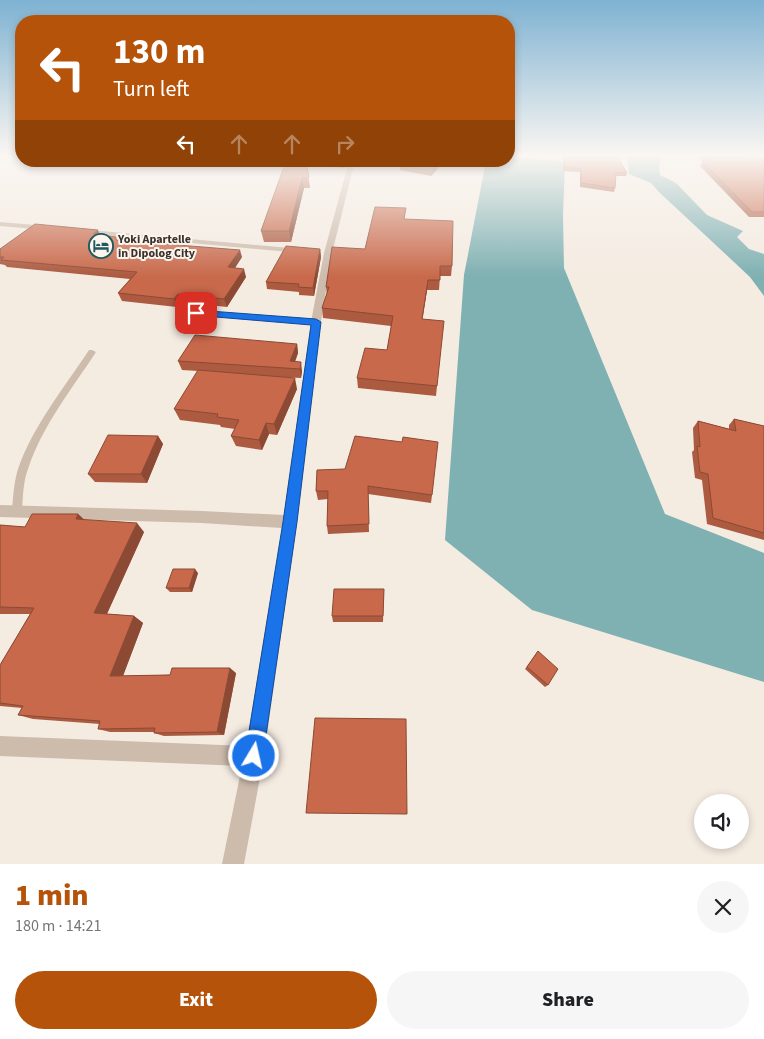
<!DOCTYPE html>
<html lang="en">
<head>
<meta charset="utf-8">
<style>
  :root { --surface:#fff; --page:#f6f6f6; --text:#202124; --muted:#757577; --accent:#b45309 }
  body { margin:0; font-family:"Source Sans 3",sans-serif; background:var(--page); color:var(--text); height:100vh; display:flex; flex-direction:column; font-size:19px; white-space:nowrap }
  * { box-sizing:border-box; margin:0 }
  p { font-size:16px; color:var(--muted) }
  .icon { flex:none; width:28px; height:28px; fill:none; stroke:currentColor; stroke-width:2; stroke-linecap:round; stroke-linejoin:round }
  .map { position:relative; height:864px; overflow:hidden }
  .panel { display:flex; flex-direction:column; background:var(--surface); flex:1 }
  .panel>* { flex:none }
  .top-card { position:absolute; left:15px; top:15px; width:500px; height:152px; border-radius:20px; box-shadow:0 2px 8px #0003; background:#b45309; color:#fff; overflow:hidden }
  .controls { position:absolute; left:694px; top:794px; display:grid; gap:10px }
  .controls a { display:grid; place-items:center; width:55px; height:55px; border-radius:50%; background:var(--surface); box-shadow:0 2px 8px #0003; font-size:25px }
  .pin { position:absolute; display:grid; place-items:center; width:42px; height:42px; color:#fff; margin:-21px; border-radius:10px; box-shadow:0 2px 8px #0006 }
  .me { position:absolute; width:55px; margin:-28px; rotate:9deg; stroke-linejoin:round; filter:drop-shadow(0 0 4px #0008) }
  .turn { display:flex; align-items:center; gap:18px; height:105px; padding:0 15px; font-size:22px }
  .turn .icon { width:65px; height:65px; stroke-width:2.5 }
  .turn b { display:block; font-size:35px; line-height:42px }
  .lanes { display:flex; align-items:center; height:48px; padding:0 15px; background:#0003; justify-content:center; gap:25px; direction:ltr }
  .lanes .off { opacity:.35 }
  .round { display:grid; place-items:center; flex:none; width:52px; height:52px; border-radius:26px; background:var(--page) }
  .summary { display:flex; align-items:center; justify-content:space-between; height:85px; padding:0 15px }
  h1 { font-size:30px; font-weight:800; line-height:38px; color:var(--accent) }
  .button { display:flex; gap:10px; margin-top:auto; padding:10px 15px }
  .button a { flex:1; height:58px; border-radius:30px; background:var(--accent); color:#fff; font-size:20px; font-weight:800; line-height:58px; text-align:center }
  .button a+a { background:var(--page); color:var(--text) }
  .map>svg:first-child { display:block }
  .water { fill:#7fb0b2 }
  .lines { fill:none; stroke-linecap:round; stroke-linejoin:round }
  .service { fill:#cdbbac; fill-rule:evenodd }
  .minor { fill:#cdbbac; fill-rule:evenodd }
  .wall { fill:#ac5a40 }
  .shaded-wall { fill:#8c4a34 }
  .building { fill:#c8694b; stroke:#8c4a34 }
  .route { fill:#1a73e8; stroke:#114b97 }
  .labels { text-anchor:middle; dominant-baseline:central; stroke-width:4; stroke-linejoin:round; paint-order:stroke }
  .far-poi-label { font-size:12px; font-weight:bold; fill:#3b302b; stroke:#fbf5ee; text-anchor:start }
</style>
</head>
<body>
<div class="map">
<svg width="764" height="864" viewBox="0 0 764 864">
  <rect width="100%" height="100%" fill="#f4ebe1"/>
  <!-- water -->
  <path class="water" d="M 627,156 L 661,156 L 659,165 L 660,175 L 676,183 L 707,215 L 743,231 L 737,237 L 749,249 L 764,254 L 764,296 L 750,277 L 659,192 L 651,183 L 629,174 Z
    M 509,157 L 560,161 L 565,164 L 563,215 L 564,268 L 665,514 L 764,553 L 764,682 L 532,610 L 445,540 L 464,275 L 486,161 L 509,161 Z"/>
  <g class="lines">
    <!-- service -->
    <path class="service" d="M 195,311 L 316,320 L 319,322 L 316,324 L 193,314 L 193,312 Z
      M 89,350 L 92,350 L 96,352 C 72,389 42,426 28,469 C 23,482 23,497 22,511 L 21,514 L 17,515 L 13,514 L 12,511 C 13,497 14,482 18,469 C 33,426 64,388 89,350 Z"/>
    <!-- minor -->
    <path class="minor" d="M 349,161 L 355,161 L 332,253 L 321,322 L 297,522 L 264,756 L 244,864 L 222,864 L 242,766 L 0,756 L 0,736 L 246,746 L 282,528 L 202,523 L 0,517 L 0,505 L 202,511 L 284,515 L 311,322 L 324,253 Z
      M 0,222 L 47,226 L 51,228 L 47,230 L 0,226 Z
      M 79,229 L 301,249 L 305,251 L 301,253 L 82,233 L 79,233 Z"/>
  </g>
  <!-- wall -->
  <path class="wall" d="M 564,156 L 634,156 L 634,158 L 617,157 L 627,173 L 626,176 L 616,176 L 615,188 L 614,192 L 580,187 L 580,172 L 563,171 Z
    M 698,156 L 764,157 L 764,217 L 749,217 L 700,166 L 703,161 Z
    M 286,161 L 348,161 L 345,168 L 307,165 L 310,188 L 304,188 L 291,242 L 264,242 L 261,231 Z
    M 400,161 L 452,161 L 451,166 L 441,165 L 431,176 L 400,170 Z
    M 405,219 L 452,266 L 451,276 L 440,276 L 439,290 L 427,290 L 422,319 L 437,386 L 436,396 L 358,388 L 357,378 L 387,350 L 391,326 L 323,318 L 322,308 L 327,295 L 326,287 L 365,249 Z
    M 100,235 L 118,240 L 242,257 L 235,268 L 246,277 L 227,307 L 181,302 L 177,307 L 122,301 L 118,293 L 130,279 L 7,267 L 5,265 L 0,264 L 0,249 Z
    M 320,249 L 321,257 L 314,296 L 299,295 L 299,292 L 267,289 L 266,282 Z
    M 297,344 L 298,353 L 295,362 L 302,371 L 301,378 L 283,377 L 297,389 L 277,435 L 269,434 L 262,450 L 236,446 L 231,436 L 235,429 L 221,427 L 220,425 L 180,420 L 174,409 L 198,371 L 182,370 L 178,361 Z
    M 734,419 L 764,426 L 764,540 L 707,524 L 702,480 L 695,478 L 692,452 L 694,450 L 693,428 L 698,421 L 729,429 L 729,425 Z
    M 158,436 L 163,444 L 147,483 L 95,482 L 88,474 Z
    M 317,470 L 432,495 L 431,503 L 368,494 L 369,532 L 328,534 L 327,526 L 328,499 L 318,500 L 316,491 Z
    M 78,514 L 84,520 L 144,532 L 107,614 L 134,616 L 143,623 L 123,676 L 236,673 L 224,735 L 164,736 L 154,733 L 155,732 L 110,732 L 98,729 L 100,724 L 33,719 L 18,715 L 22,708 L 0,706 L 0,665 L 30,614 L 0,614 L 0,525 L 25,527 Z
    M 198,573 L 192,592 L 170,592 L 166,588 Z
    M 384,589 L 383,622 L 333,622 L 332,616 Z
    M 538,651 L 548,685 L 545,687 L 525,669 Z"/>
  <!-- shaded-wall -->
  <path class="shaded-wall" d="M 345,161 L 348,161 L 345,168 Z
    M 436,161 L 442,161 L 441,165 L 431,176 L 432,166 Z
    M 302,178 L 304,188 L 291,242 L 289,231 Z
    M 98,230 L 101,238 L 93,234 Z
    M 320,249 L 321,257 L 314,296 L 313,288 Z
    M 240,250 L 242,257 L 230,275 L 228,267 Z
    M 244,269 L 246,277 L 227,307 L 224,299 Z
    M 428,280 L 427,290 L 421,329 L 422,319 Z
    M 178,294 L 181,302 L 177,307 L 174,299 Z
    M 297,344 L 298,353 L 292,369 L 290,361 Z
    M 301,362 L 302,371 L 301,378 L 300,369 Z
    M 295,378 L 297,389 L 277,435 L 274,424 Z
    M 266,423 L 269,434 L 262,450 L 259,440 Z
    M 158,436 L 163,444 L 147,483 L 141,474 Z
    M 78,514 L 88,523 L 76,519 Z
    M 137,523 L 144,532 L 104,620 L 94,613 Z
    M 195,569 L 198,573 L 192,592 L 189,588 Z
    M 134,616 L 143,623 L 121,681 L 110,676 Z
    M 230,668 L 236,673 L 224,735 L 217,732 Z"/>
  <!-- building -->
  <path class="building" d="M 564,156 L 617,156 L 627,173 L 616,172 L 615,188 L 581,183 L 581,169 L 564,167 Z
    M 705,156 L 764,157 L 764,212 L 752,212 L 702,161 L 710,161 Z
    M 286,161 L 306,161 L 309,177 L 302,178 L 289,231 L 261,231 Z
    M 405,161 L 436,161 L 432,166 Z
    M 375,207 L 406,208 L 404,219 L 453,221 L 452,266 L 440,266 L 440,280 L 428,280 L 422,319 L 444,321 L 437,386 L 357,378 L 365,348 L 387,350 L 393,316 L 322,308 L 329,287 L 326,287 L 332,247 L 365,249 Z
    M 35,224 L 98,230 L 93,234 L 116,237 L 116,240 L 240,250 L 228,267 L 244,269 L 224,299 L 178,294 L 174,299 L 118,293 L 137,272 L 1,260 L 4,257 L 0,257 L 0,249 Z
    M 286,246 L 320,249 L 313,288 L 298,287 L 299,284 L 266,282 Z
    M 195,335 L 297,344 L 290,361 L 301,362 L 300,369 L 178,361 Z
    M 198,370 L 295,378 L 274,424 L 266,423 L 259,440 L 231,436 L 239,420 L 217,417 L 218,414 L 174,409 Z
    M 734,419 L 764,426 L 764,533 L 713,518 L 708,474 L 700,472 L 697,446 L 700,447 L 698,421 L 736,431 Z
    M 108,435 L 158,436 L 141,474 L 88,474 Z
    M 355,436 L 402,442 L 403,437 L 438,442 L 432,495 L 368,486 L 369,524 L 327,526 L 328,491 L 316,491 L 317,470 L 345,469 Z
    M 32,514 L 78,514 L 76,519 L 137,523 L 94,613 L 134,616 L 110,676 L 170,675 L 172,668 L 230,668 L 217,732 L 154,733 L 155,728 L 98,729 L 100,721 L 18,715 L 23,706 L 0,703 L 0,665 L 34,608 L 0,607 L 0,525 L 25,527 Z
    M 173,569 L 195,569 L 189,588 L 166,588 Z
    M 334,589 L 384,589 L 383,616 L 332,616 Z
    M 538,651 L 558,669 L 548,685 L 527,667 Z
    M 315,718 L 406,719 L 407,814 L 306,813 Z"/>
  <!-- sky -->
  <linearGradient id="sky" x2="0" y2="1"><stop stop-color="#7eb2d2"/><stop offset="0.56" stop-color="#faf6f2"/><stop offset="1" stop-color="#faf6f2" stop-opacity="0"/></linearGradient>
  <rect width="764" height="277" fill="url(#sky)"/>
  <!-- route -->
  <path class="route" d="M 196,310 L 316,319 L 321,322 L 297,522 L 263,756 L 261,762 L 254,765 L 248,762 L 245,756 L 283,522 L 311,325 L 192,315 L 192,311 Z"/>
  <!-- icons -->
  <defs>
    <symbol id="hotel-ring" viewBox="-11 -11 22 22"><circle r="9.5" fill="#fbf5ee" stroke="#1f5a5e" stroke-width="1.5"/><path d="M-6-4.5h1.5V1H6V5H4.5V3h-9V5H-6ZM-4 0a1.8 1.8 0 1 1 3.6 0ZM.5 0V-2.5h3Q6-2.5 6 0Z" fill="#1f5a5e"/></symbol>
  </defs>
  <g fill-rule="evenodd">
    <use href="#hotel-ring" x="87" y="232" width="28" height="28"/>
  </g>
  <g class="labels">
    <!-- far-poi labels -->
    <g class="far-poi-label">
      <text x="118" y="239">Yoki Apartelle<tspan x="118" dy="14">in Dipolog City</tspan></text>
    </g>
  </g>
</svg>
<div class="controls">
<a><svg class="icon" aria-label="sound" viewBox="0 0 24 24"><path d="M4 9h4l5-4v14l-5-4H4zM17 9q2 3 0 6"/></svg></a>
</div>
<div class="pin" style="left:196px;top:313px;background:#d93025"><svg class="icon" aria-label="arrive" viewBox="0 0 24 24"><path d="M6 21V4h12l-3 4 3 4H6"/></svg></div>
<svg class="me" style="left:254px;top:756px" viewBox="-20 -20 40 40"><circle r="17" fill="#1a73e8" stroke="#fff" stroke-width="3"/><path d="M0-11L8 9 0 5-8 9z" fill="#fff"/></svg>
<div class="top-card">
<div class="turn"><svg class="icon" aria-label="left" viewBox="0 0 24 24"><path d="M17 20v-9H6M10 6l-5 5 5 5"/></svg><div><b>130 m</b>Turn left</div></div>
<div class="lanes"><svg class="icon" aria-label="left" viewBox="0 0 24 24"><path d="M17 20v-9H6M10 6l-5 5 5 5"/></svg><svg class="icon off" aria-label="ahead" viewBox="0 0 24 24"><path d="M12 20V5M6 11l6-6 6 6"/></svg><svg class="icon off" aria-label="ahead" viewBox="0 0 24 24"><path d="M12 20V5M6 11l6-6 6 6"/></svg><svg class="icon off" aria-label="right" viewBox="0 0 24 24"><path d="M7 20v-9h11M14 6l5 5-5 5"/></svg></div>
</div>
</div>
<section class="panel">
<div class="summary"><div><h1>1 min</h1><p>180 m · 14:21</p></div><a class="round"><svg class="icon" aria-label="close" viewBox="0 0 24 24"><path d="M6 6l12 12M18 6L6 18"/></svg></a></div>
<div class="button"><a>Exit</a><a>Share</a></div>
</section>
</body>
</html>
